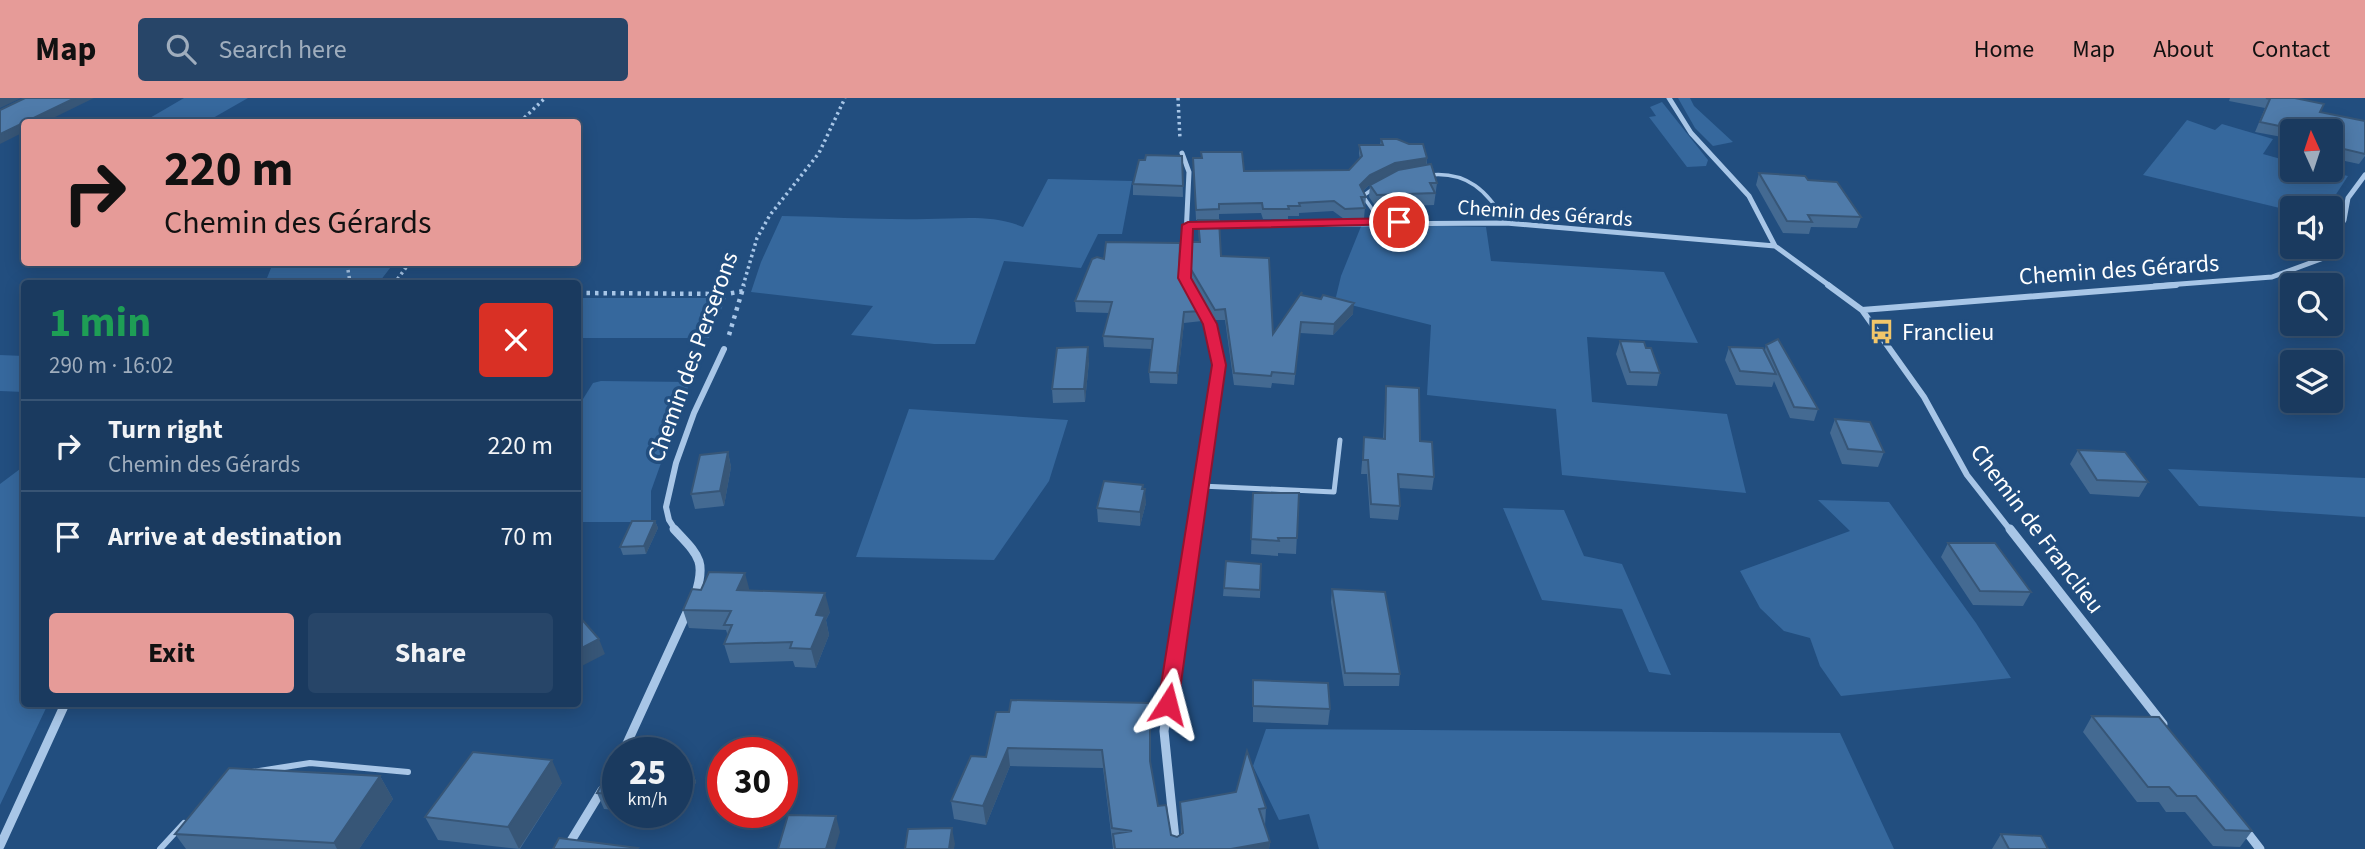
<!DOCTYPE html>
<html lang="en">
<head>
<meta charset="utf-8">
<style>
  :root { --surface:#1a3a5f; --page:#274568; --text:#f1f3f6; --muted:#9fadbd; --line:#385474; --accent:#e69b98 }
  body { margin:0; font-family:"Source Sans 3",sans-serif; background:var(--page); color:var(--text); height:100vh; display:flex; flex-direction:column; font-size:26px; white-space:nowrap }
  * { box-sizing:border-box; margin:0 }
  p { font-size:23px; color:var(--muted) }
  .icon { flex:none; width:38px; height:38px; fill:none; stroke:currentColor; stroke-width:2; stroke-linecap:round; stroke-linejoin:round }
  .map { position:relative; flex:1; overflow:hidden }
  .side { position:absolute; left:21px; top:182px; width:560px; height:427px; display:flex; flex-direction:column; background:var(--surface); border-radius:7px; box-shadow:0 4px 18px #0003,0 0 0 2px var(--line) }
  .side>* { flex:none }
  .banner { position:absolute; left:21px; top:21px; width:560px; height:147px; border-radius:7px; box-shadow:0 4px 18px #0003,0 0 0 2px var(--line); background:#e69b98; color:#111; overflow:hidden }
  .needle { width:46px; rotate:357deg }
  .buttons { position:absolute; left:2280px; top:21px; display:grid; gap:14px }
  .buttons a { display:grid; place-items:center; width:63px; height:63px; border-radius:7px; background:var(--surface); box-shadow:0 4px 18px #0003,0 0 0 2px var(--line); font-size:35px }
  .speed { position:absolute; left:602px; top:639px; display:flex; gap:14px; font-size:35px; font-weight:700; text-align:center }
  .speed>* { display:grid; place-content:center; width:91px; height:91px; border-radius:50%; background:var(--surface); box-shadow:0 4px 18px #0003,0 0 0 2px var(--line); line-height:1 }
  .speed small { font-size:18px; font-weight:400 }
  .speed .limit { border:10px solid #d22; background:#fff; color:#111 }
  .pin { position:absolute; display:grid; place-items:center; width:60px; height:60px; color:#fff; margin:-30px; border:4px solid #fff; border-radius:50%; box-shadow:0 2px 7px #0007 }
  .me { position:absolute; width:77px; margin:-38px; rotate:9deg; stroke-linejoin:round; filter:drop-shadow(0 0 5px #0008) }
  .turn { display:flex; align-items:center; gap:24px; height:147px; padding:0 28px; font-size:32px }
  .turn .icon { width:91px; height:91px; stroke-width:2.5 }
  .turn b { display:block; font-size:49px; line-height:60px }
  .round { display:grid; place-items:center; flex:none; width:74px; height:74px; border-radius:7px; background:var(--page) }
  .summary { display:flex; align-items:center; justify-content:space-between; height:119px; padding:0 28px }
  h1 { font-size:42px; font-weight:700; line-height:52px; color:#1e9e55 }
  .action { display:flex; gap:14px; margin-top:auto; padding:14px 28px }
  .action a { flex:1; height:80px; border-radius:7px; background:var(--accent); color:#111; font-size:28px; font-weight:700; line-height:80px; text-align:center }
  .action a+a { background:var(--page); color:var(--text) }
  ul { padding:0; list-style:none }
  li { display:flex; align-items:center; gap:21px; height:91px; padding:0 28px; border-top:2px solid var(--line) }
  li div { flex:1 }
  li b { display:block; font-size:26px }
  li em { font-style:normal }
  header { display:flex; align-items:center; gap:42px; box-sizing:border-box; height:98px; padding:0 35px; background:var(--accent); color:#111 }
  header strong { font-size:33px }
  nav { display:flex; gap:38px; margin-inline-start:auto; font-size:24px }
  .search { width:490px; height:63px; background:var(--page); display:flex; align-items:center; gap:18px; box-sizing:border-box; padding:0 24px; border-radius:7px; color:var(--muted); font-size:26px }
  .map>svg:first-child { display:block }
  .green { fill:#36689d }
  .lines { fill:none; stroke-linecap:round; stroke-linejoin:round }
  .path-far1 { stroke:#a8c6e7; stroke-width:3.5; stroke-dasharray:2.5 3.5; stroke-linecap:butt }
  .path { stroke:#a8c6e7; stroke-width:4.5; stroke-dasharray:3.5 5; stroke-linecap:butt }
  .lane-far2 { stroke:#a8c6e7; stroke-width:3.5 }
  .lane-far1 { stroke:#a8c6e7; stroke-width:5 }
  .lane { stroke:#a8c6e7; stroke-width:6 }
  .street-far2 { stroke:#a8c6e7; stroke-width:5 }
  .street-far1 { stroke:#a8c6e7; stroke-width:6 }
  .street { stroke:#a8c6e7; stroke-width:9 }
  .wall { fill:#446a92 }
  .shaded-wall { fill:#375677 }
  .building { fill:#4f7baa; stroke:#375677; stroke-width:2 }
  .route { fill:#e11d48; stroke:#92132f; stroke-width:2 }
  .labels { text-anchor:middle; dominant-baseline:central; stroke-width:7; stroke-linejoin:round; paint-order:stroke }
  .far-street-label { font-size:21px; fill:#fff; stroke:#224e7f }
  .street-label { font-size:24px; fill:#fff; stroke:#224e7f }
  .poi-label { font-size:24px; fill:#fff; stroke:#224e7f; text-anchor:start }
</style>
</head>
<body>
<header>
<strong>Map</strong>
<div class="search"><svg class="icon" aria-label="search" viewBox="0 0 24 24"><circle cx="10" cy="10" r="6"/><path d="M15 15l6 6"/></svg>Search here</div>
<nav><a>Home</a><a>Map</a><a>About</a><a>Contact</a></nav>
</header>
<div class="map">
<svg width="2365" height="751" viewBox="0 0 2365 751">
  <rect width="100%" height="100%" fill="#224e7f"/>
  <!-- green -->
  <path class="green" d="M 184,0 L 248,0 L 206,24 L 143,24 Z
    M 1678,0 L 1690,0 L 1694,8 L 1733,44 L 1713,48 L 1695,30 Z
    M 1662,4 L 1708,62 L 1706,68 L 1687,69 L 1649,19 L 1656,18 L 1650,9 Z
    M 2187,22 L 2215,32 L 2222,26 L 2273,41 L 2263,56 L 2292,64 L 2292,72 L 2323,72 L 2348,78 L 2327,110 L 2292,110 L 2292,113 L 2143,77 Z
    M 1048,81 L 1132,83 L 1122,136 L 1098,136 L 1081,170 L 1004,163 L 975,246 L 934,246 L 851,237 L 873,208 L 751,194 L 761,164 L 782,118 C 830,119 879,122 927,121 C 960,121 991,116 1023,129 Z
    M 1362,126 L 1486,129 L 1491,163 L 1664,174 L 1698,245 L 1587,239 L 1592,304 L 1727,316 L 1746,395 L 1562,377 L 1556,311 L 1427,297 L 1431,227 L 1335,203 L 1341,178 Z
    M 273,165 L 273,164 L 394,165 L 380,183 L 362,182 L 360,186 L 265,185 Z
    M 578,200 L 726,200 L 709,240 L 578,240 Z
    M 0,257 L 24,258 L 24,294 L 0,293 Z
    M 601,283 L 690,284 L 651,393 L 651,424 L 580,424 L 578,427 L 578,309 L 593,285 Z
    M 909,311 L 1068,322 L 1049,383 L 994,462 L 856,459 Z
    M 24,368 L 24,606 L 48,606 L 0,707 L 0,386 Z
    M 2168,371 L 2365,380 L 2365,419 L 2199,408 Z
    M 1818,402 L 1889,404 L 1976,525 L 2011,580 L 1841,598 L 1820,568 L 1810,540 L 1784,533 L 1760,510 L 1740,473 L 1850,433 Z
    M 1503,410 L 1564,412 L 1584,458 L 1622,466 L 1671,577 L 1649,574 L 1622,511 L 1542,502 Z
    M 1266,631 L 1840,635 L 1894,751 L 1319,751 L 1309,716 L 1279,722 L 1253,668 Z"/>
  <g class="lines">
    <!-- path-far1 -->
    <path class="path-far1" d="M 1178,0 L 1180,41
      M 520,24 L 545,0
      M 348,172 L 350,184 L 353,186
      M 394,186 L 410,164
      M 743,188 L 757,140 L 770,117 L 819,55 L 845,0"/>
    <!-- path -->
    <path class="path" d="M 578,195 L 726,196 L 744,193
      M 729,237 L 744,187"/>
    <!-- lane-far2 -->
    <path class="lane-far2" d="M 1429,77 C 1467,73 1488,93 1506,125
      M 1374,90 L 1363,98 L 1381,124"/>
    <!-- lane-far1 -->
    <path class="lane-far1" d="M 1201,388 L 1334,394 L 1340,342"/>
    <!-- lane -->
    <path class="lane" d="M 252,674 L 310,665 L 408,674
      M 160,751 L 184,725"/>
    <!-- street-far2 -->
    <path class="street-far2" d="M 1669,0 L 1691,35 L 1749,98 L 1775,148 L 1830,188
      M 1182,55 L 1189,74 L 1184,180 L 1189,188
      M 1188,127 L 1506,125 L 1775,148
      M 2331,144 L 2344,122 L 2348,100 L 2365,77
      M 2154,188 L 2272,179 L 2321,161 L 2328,149"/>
    <!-- street-far1 -->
    <path class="street-far1" d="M 1188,187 L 1210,226 L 1219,267 L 1194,433
      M 1828,187 L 1862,212 L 1924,299 L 1967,377 L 2011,433
      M 1862,212 L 2176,187
      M 676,433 L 669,422 L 666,409 L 676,365 L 694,315 L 724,251"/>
    <!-- street -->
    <path class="street" d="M 674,431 C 698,457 707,462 695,498
      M 2010,431 L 2163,626
      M 623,654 L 688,512
      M 2243,729 L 2260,751
      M 0,748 L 65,606
      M 566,751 L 602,692
      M 1176,751 L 1164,633 L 1194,431"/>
  </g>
  <!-- wall -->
  <path class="wall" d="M 2230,0 L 2295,0 L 2320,14 L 2365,23 L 2365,58 L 2359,66 L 2331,60 L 2331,33 L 2292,33 L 2292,50 L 2278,47 L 2282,39 L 2255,34 L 2265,10 L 2229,3 Z
    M 1381,41 L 1427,60 L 1427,67 L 1437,85 L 1434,107 L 1376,109 L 1369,99 L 1370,86 L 1363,93 L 1366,99 L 1364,120 L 1344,121 L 1333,113 L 1299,115 L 1299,118 L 1288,118 L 1288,121 L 1263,121 L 1261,115 L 1219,116 L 1219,122 L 1196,122 L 1193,60 L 1201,60 L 1201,54 L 1244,73 L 1349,72 L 1360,61 L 1359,56 L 1359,47 L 1380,47 Z
    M 1182,58 L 1183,99 L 1133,97 L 1133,86 L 1145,62 Z
    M 1759,75 L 1808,82 L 1861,119 L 1857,130 L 1811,129 L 1809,136 L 1783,135 L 1756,87 Z
    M 1198,122 L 1273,236 L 1301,197 L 1353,216 L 1333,237 L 1300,235 L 1294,287 L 1272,285 L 1271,290 L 1234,287 L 1225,222 L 1215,222 L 1189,179 L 1190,144 L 1199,144 Z
    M 1104,161 L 1179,172 L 1202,213 L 1202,223 L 1184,225 L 1177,286 L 1150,285 L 1149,274 L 1152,251 L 1104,249 L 1103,238 L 1109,215 L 1076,214 L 1075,203 Z
    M 1620,243 L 1646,250 L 1660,275 L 1657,288 L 1627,287 L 1616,256 Z
    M 1766,247 L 1818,311 L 1814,323 L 1790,320 L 1774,283 L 1772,289 L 1736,287 L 1725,262 L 1729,249 L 1765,252 Z
    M 1089,263 L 1085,304 L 1053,305 L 1052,291 Z
    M 1386,288 L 1420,343 L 1434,379 L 1432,392 L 1399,390 L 1400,408 L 1398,422 L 1370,420 L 1367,376 L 1361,376 L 1364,339 L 1383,341 Z
    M 1835,321 L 1884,354 L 1878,369 L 1842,366 L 1830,335 Z
    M 2078,352 L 2148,384 L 2139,399 L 2090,396 L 2070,366 Z
    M 728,354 L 731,369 L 724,408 L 695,411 L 691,396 Z
    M 1143,391 L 1146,405 L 1140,428 L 1098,424 L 1097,410 Z
    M 1253,395 L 1299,395 L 1296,456 L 1278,455 L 1278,458 L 1251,456 Z
    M 655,423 L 658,430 L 646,456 L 623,457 L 620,449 Z
    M 1948,445 L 2031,494 L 2023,508 L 1973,507 L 1941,459 Z
    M 1226,463 L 1261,466 L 1260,500 L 1223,498 Z
    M 1332,491 L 1400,576 L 1399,588 L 1344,588 L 1331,504 Z
    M 750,492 L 830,514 L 826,522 L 829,537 L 816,570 L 795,569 L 793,563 L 730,565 L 724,546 L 728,538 L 726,532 L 689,530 L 683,512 Z
    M 1253,582 L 1330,611 L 1328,627 L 1253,624 Z
    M 996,614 L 1150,666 L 1158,708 L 1171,737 L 1177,739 L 1181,736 L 1180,704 L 1266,710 L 1265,728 L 1270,744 L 1269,751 L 1113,751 L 1103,670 L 1010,668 L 986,727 L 954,721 L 951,703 L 986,659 Z
    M 2092,618 L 2252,733 L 2240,749 L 2213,748 L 2185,714 L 2166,714 L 2159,704 L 2137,704 L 2083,634 Z
    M 618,665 L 618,712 L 604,711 L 597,695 Z
    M 677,668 L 691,668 L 696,684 L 682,716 L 648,714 L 677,714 Z
    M 380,678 L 393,701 L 359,751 L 186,751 L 175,736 Z
    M 562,685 L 520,751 L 438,742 L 425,719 Z
    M 2001,736 L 2048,751 L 1992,751 Z"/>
  <!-- shaded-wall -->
  <path class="shaded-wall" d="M 0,0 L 21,0 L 0,10 Z
    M 75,0 L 94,0 L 45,24 L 24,24 L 24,34 L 0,46 L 0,36 Z
    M 1427,60 L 1426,70 L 1394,75 L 1369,87 L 1359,97 L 1360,87 L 1370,77 L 1395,65 Z
    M 1354,205 L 1353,216 L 1333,237 L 1334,226 Z
    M 1184,214 L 1184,225 L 1177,286 L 1177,275 Z
    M 1088,249 L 1089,263 L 1085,304 L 1084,291 Z
    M 728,354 L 731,369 L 724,408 L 720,393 Z
    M 1143,387 L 1144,398 L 1145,391 L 1146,405 L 1140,428 L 1140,414 Z
    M 655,423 L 658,430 L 646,456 L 644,448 Z
    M 745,475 L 750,494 L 737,492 Z
    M 825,495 L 830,514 L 826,522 L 829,537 L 816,570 L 811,551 L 816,517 Z
    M 599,541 L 605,556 L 578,570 L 578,552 Z
    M 1008,650 L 1010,668 L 986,727 L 983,708 Z
    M 552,662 L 562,685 L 519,751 L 508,729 Z
    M 691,668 L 696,684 L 682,716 L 677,702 L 677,699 Z
    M 380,678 L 393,701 L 359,751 L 337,751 L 334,745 Z
    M 836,718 L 840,734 L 835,751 L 826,751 Z
    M 952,730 L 955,746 L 954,751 L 949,751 Z
    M 1270,744 L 1269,751 L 1231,751 Z"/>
  <!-- building -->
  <path class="building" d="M 25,0 L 75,0 L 0,36 L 0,12 Z
    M 2266,0 L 2295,0 L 2324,6 L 2320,14 L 2365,23 L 2365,56 L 2331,48 L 2331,33 L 2292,33 L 2292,39 L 2284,37 L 2289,30 L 2260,24 L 2270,1 Z
    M 1381,41 L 1397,41 L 1409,46 L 1423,46 L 1427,60 L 1395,65 L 1370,77 L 1360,87 L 1366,99 L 1361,99 L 1365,110 L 1345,111 L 1334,103 L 1299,105 L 1300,108 L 1288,108 L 1289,111 L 1263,111 L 1262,105 L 1219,106 L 1219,111 L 1196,112 L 1193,60 L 1202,60 L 1201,54 L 1242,54 L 1244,73 L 1349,72 L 1362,58 L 1359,47 L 1383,47 Z
    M 1146,57 L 1182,58 L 1183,88 L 1133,86 L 1139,62 L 1145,62 Z
    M 1431,66 L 1437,85 L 1430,85 L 1435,95 L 1377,97 L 1370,87 L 1398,72 Z
    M 1759,75 L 1805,78 L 1808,82 L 1837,84 L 1861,119 L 1808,117 L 1812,124 L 1787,123 Z
    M 1198,122 L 1219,122 L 1221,158 L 1269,160 L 1273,236 L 1302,194 L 1301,197 L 1321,201 L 1323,197 L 1354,205 L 1334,226 L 1301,224 L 1295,276 L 1272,274 L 1271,278 L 1234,275 L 1225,211 L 1215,212 L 1189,168 L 1190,144 L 1200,144 Z
    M 1106,144 L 1180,145 L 1179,172 L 1202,213 L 1184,214 L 1177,275 L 1149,274 L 1153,241 L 1103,238 L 1112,204 L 1075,203 L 1092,161 L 1097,159 L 1104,161 Z
    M 1778,241 L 1818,311 L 1794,309 L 1766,247 Z
    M 1620,243 L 1644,244 L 1646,250 L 1651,250 L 1660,275 L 1630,274 Z
    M 1088,249 L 1084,291 L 1052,291 L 1057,250 Z
    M 1729,249 L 1763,250 L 1776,276 L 1740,273 Z
    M 1386,288 L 1419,290 L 1420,343 L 1432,344 L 1434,379 L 1398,376 L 1400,408 L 1371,406 L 1368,362 L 1363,362 L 1364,339 L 1385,341 Z
    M 1835,321 L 1870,324 L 1884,354 L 1848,351 Z
    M 2078,352 L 2125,354 L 2148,384 L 2097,382 Z
    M 728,354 L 720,393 L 691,396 L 700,357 Z
    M 1104,383 L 1143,387 L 1142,391 L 1145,391 L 1140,414 L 1097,410 Z
    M 1253,395 L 1299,395 L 1297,440 L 1278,440 L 1279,443 L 1251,441 Z
    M 632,423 L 655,423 L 644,448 L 620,449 Z
    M 1948,445 L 1995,445 L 2031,494 L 1980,493 Z
    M 1226,463 L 1261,466 L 1260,492 L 1224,490 Z
    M 709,474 L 745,475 L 737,492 L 825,495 L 816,517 L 825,518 L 811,551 L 790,550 L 792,544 L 724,546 L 732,527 L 724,527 L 731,513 L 683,512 L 692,491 L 701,492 Z
    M 1332,491 L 1385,494 L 1400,576 L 1345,575 Z
    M 578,517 L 599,541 L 578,552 Z
    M 1253,582 L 1328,585 L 1330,611 L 1253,608 Z
    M 1011,602 L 1150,605 L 1150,663 L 1158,708 L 1166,707 L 1171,737 L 1177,739 L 1183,735 L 1180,704 L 1236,694 L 1247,653 L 1266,710 L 1259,711 L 1270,744 L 1231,751 L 1115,751 L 1113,736 L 1132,733 L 1112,730 L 1102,652 L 1008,650 L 983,708 L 951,703 L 971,658 L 986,659 L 996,614 L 1009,614 Z
    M 2092,618 L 2159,619 L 2252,733 L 2225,732 L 2196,698 L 2177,698 L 2169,689 L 2148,689 Z
    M 473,654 L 552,662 L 508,729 L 425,719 Z
    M 613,665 L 618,665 L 618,696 L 597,695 Z
    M 677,668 L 691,668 L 677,699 Z
    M 229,670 L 380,678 L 334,745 L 175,736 Z
    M 788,717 L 836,718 L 826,751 L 778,751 Z
    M 952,730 L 949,751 L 905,751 L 908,731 Z
    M 2001,736 L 2041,738 L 2048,751 L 2009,751 Z
    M 559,740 L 638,750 L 637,751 L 553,751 Z"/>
  <!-- route -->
  <path class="route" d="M 1399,120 L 1404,121 L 1404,126 L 1193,131 L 1191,180 L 1217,226 L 1226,267 L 1178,606 L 1175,611 L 1168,613 L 1161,611 L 1158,606 L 1212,267 L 1203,226 L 1178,180 L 1182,127 L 1188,124 Z"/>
  <!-- icons -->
  <defs>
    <symbol id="bus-bare" viewBox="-9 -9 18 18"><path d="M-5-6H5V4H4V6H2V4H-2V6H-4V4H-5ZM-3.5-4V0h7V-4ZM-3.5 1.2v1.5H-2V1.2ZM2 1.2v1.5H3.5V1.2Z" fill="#f2c66a" stroke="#224e7f" stroke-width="2.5" paint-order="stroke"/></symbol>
  </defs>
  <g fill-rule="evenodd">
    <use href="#bus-bare" x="1864" y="216" width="35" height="35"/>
  </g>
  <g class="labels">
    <!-- far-street labels -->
    <g class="far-street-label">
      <text transform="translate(1545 115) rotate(4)">Chemin des Gérards</text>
    </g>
    <!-- street labels -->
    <g class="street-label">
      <text transform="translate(2119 172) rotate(-4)">Chemin des Gérards</text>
      <text transform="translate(693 259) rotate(-70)">Chemin des Perserons</text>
      <text transform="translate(2037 431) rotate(53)">Chemin de Franclieu</text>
    </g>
    <!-- poi labels -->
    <g class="poi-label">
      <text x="1902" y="234">Franclieu</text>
    </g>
  </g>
</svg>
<div class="buttons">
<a><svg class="needle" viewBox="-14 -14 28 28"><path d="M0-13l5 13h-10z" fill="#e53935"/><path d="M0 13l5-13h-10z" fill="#9fadbd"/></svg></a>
<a><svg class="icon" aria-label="sound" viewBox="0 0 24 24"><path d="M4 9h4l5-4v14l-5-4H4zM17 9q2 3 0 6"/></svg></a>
<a><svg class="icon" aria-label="search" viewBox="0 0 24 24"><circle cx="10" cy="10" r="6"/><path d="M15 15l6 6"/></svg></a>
<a><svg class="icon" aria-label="layers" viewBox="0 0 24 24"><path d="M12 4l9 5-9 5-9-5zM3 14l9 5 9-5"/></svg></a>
</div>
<div class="speed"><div>25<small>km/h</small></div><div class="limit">30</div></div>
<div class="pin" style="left:1399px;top:124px;background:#d93025"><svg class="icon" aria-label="arrive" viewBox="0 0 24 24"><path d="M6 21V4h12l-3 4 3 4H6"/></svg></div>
<svg class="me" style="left:1168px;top:606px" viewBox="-20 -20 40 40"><path d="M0-17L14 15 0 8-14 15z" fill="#e11d48" stroke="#fff" stroke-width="4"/></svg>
<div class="banner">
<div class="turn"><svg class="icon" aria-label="right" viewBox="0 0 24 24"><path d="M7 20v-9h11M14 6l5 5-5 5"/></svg><div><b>220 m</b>Chemin des Gérards</div></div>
</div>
<section class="side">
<div class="summary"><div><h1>1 min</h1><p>290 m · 16:02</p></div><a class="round" style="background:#d93025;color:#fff"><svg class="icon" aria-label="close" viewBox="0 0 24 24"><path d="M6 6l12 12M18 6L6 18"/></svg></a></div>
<ul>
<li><svg class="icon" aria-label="right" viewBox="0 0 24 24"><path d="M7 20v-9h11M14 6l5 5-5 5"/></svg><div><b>Turn right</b><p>Chemin des Gérards</p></div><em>220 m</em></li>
<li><svg class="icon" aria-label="arrive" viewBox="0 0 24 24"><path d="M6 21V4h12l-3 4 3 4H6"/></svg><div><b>Arrive at destination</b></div><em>70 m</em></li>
</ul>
<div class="action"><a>Exit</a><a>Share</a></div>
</section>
</div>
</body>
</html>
